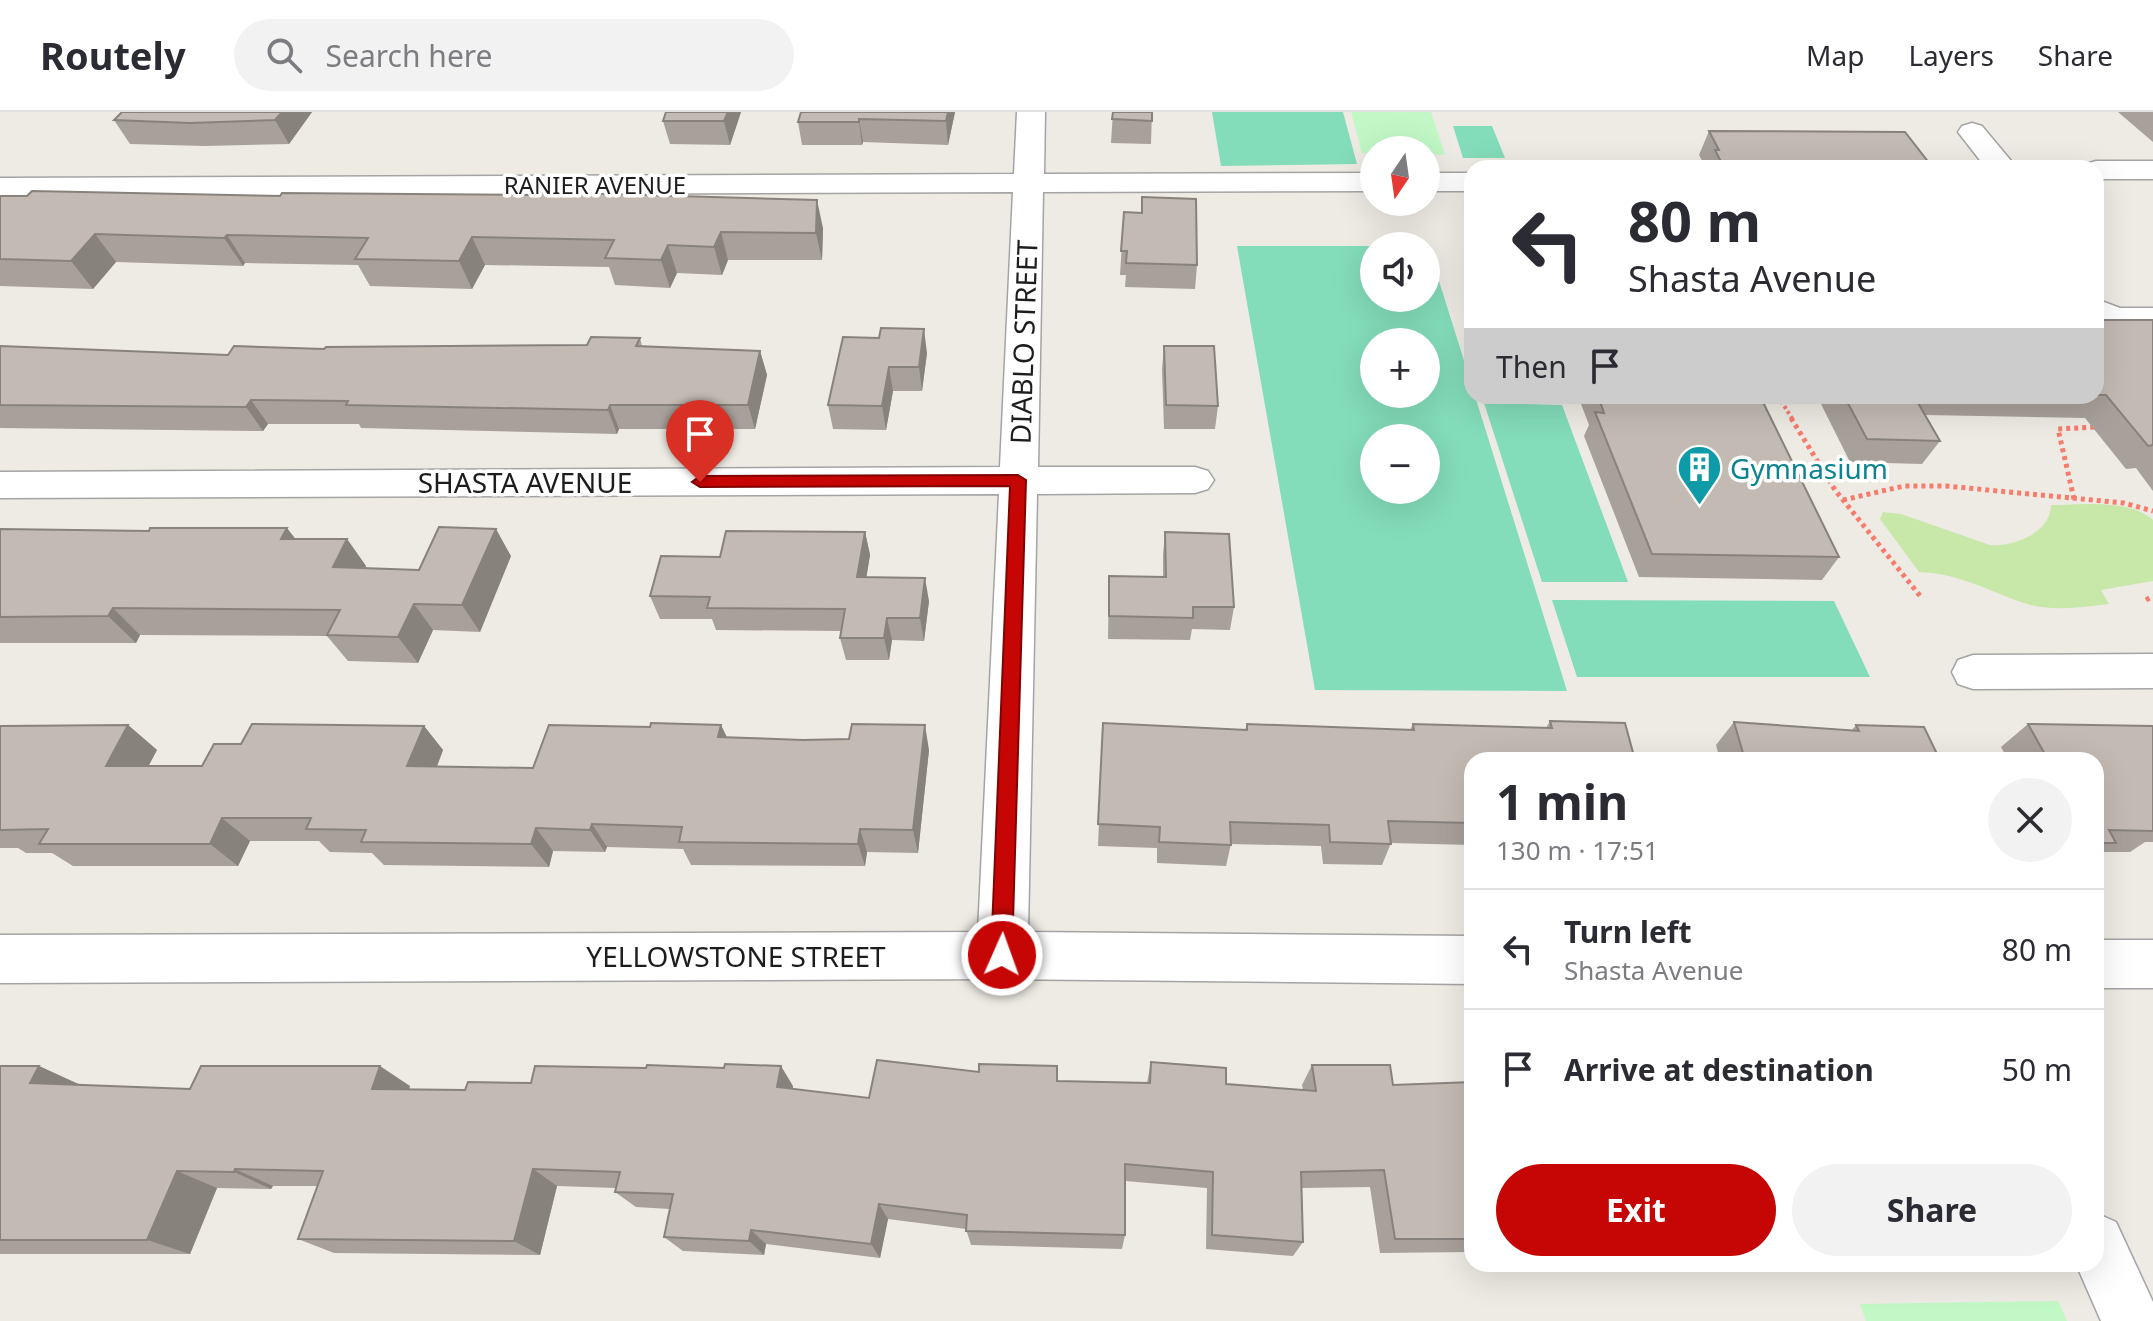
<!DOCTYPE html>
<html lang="en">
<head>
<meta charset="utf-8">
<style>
  :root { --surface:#fff; --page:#f2f2f3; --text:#2b2b33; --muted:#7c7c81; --line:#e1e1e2; --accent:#c60605 }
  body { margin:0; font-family:"Noto Sans",sans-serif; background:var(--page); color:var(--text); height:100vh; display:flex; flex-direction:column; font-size:30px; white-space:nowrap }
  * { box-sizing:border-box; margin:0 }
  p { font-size:26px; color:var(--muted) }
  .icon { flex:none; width:44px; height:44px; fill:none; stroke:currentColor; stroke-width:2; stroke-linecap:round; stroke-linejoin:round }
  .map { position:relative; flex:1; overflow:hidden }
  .side { position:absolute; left:1464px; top:640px; width:640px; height:520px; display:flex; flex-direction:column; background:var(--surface); border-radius:24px; box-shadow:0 8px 32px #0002 }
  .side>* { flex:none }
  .top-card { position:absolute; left:1464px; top:48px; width:640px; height:244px; border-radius:24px; box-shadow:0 8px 32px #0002; background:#fff; color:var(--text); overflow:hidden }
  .needle { width:52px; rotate:193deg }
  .fabs { position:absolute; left:1360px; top:24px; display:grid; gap:16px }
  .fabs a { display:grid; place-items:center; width:80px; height:80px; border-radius:50%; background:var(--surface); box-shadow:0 8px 32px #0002; font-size:40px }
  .pin { position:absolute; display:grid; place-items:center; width:68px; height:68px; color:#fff; margin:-82px -34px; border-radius:50% 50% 50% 0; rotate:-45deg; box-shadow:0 0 8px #0007 }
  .pin .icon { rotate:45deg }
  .me { position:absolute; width:88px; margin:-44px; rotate:2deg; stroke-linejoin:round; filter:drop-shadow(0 0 6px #0008) }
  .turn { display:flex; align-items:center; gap:28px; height:168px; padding:0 32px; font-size:36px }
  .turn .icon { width:104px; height:104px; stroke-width:2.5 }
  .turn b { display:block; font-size:56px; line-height:68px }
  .then { display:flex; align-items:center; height:76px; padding:0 32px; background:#0003; gap:16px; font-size:30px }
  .round { display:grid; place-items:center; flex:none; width:84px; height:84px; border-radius:42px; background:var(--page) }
  .summary { display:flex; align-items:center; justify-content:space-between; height:136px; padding:0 32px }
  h1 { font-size:48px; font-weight:700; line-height:60px }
  .primary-button { display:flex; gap:16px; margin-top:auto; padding:16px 32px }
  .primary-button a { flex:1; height:92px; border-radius:48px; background:var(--accent); color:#fff; font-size:32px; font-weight:700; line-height:92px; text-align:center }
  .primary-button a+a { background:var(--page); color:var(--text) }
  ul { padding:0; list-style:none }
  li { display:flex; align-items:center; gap:24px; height:120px; padding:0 32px; border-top:2px solid var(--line) }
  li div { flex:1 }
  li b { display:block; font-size:30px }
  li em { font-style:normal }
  header { display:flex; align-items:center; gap:48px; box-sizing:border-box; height:112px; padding:0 40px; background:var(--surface); border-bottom:2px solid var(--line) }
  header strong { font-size:38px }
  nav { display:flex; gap:44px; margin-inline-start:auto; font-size:28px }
  .search { width:560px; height:72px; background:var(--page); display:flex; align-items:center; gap:20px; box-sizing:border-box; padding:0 28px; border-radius:44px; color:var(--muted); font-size:30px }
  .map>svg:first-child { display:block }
  .grass { fill:#c8e8aa }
  .park { fill:#c1f8c6 }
  .pitch { fill:#83dcba; fill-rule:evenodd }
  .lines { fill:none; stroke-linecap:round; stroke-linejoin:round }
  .minor-casing { stroke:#a4a4a4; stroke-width:3 }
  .path-far1 { stroke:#f67c6d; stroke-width:4; stroke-dasharray:3 3; stroke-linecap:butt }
  .path { stroke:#f67c6d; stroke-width:5; stroke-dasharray:4 4; stroke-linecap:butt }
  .minor { fill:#fff; fill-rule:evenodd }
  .wall { fill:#a8a09a }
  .shaded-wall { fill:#88827d }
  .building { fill:#c3bab3; stroke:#88827d; stroke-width:2 }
  .route { fill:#c60605; stroke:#810403; stroke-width:2 }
  .labels { text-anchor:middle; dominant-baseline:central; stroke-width:7; stroke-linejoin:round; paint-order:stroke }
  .far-street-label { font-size:24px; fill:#1d1d1d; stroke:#fff }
  .street-label { font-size:28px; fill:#1d1d1d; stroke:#fff }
  .culture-label { font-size:28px; fill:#0d838f; stroke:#fff; text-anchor:start }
</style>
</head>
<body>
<header>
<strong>Routely</strong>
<div class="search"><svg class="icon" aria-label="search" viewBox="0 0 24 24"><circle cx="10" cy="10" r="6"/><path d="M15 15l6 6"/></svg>Search here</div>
<nav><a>Map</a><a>Layers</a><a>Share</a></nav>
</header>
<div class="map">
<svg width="2153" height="1209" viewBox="0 0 2153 1209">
  <rect width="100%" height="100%" fill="#eeebe4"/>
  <!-- grass -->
  <path class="grass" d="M 2051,393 C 2081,393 2129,386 2153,408 L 2153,469 L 2101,478 L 2109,492 C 2082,495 2054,500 2027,492 C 1990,480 1959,461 1919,460 L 1880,407 L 1883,400 L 1901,402 L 1990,433 C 2013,435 2051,421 2051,393 Z"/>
  <!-- park -->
  <path class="park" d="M 1351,0 L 1431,0 L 1445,43 L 1426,42 L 1426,38 L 1374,38 L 1374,42 L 1362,41 Z
    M 2058,1189 L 2067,1209 L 1866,1209 L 1860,1192 Z"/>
  <!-- pitch -->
  <path class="pitch" d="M 1212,0 L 1343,0 L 1357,52 L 1221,54 Z
    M 1453,14 L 1492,14 L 1505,46 L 1463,46 Z
    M 1237,134 L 1428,134 L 1472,274 L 1472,284 L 1475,284 L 1567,579 L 1315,578 ZM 1374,134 L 1426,134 L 1426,186 L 1374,186 ZM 1374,230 L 1426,230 L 1426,282 L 1374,282 ZM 1374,326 L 1426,326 L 1426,378 L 1374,378 Z
    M 1484,291 L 1562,293 L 1628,470 L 1542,470 Z
    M 1552,488 L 1834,489 L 1870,565 L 1577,565 Z"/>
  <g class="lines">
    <defs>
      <path id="minor" d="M 1017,0 L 1045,0 L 1044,62 L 1374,61 L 1374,79 L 1043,80 L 1038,355 L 1195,355 L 1208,359 L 1214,368 L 1208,377 L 1195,381 L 1037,382 L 1028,820 L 1472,824 L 1472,872 L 1002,867 L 0,871 L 0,823 L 978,820 L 999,382 L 0,386 L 0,360 L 1000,355 L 1013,80 L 0,84 L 0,66 L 1014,62 Z
        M 1972,11 L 1982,14 L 2017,56 L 1986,56 L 1958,20 L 1962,14 Z
        M 2096,49 L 2153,49 L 2153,67 L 2096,67 L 2096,56 L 2083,56 L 2086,52 Z
        M 1426,61 L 1472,61 L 1472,79 L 1426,79 Z
        M 2096,187 L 2120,196 L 2153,196 L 2153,216 L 2114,216 L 2096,210 Z
        M 2153,542 L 2153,576 L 1973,577 L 1958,572 L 1952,560 L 1958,548 L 1973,543 Z
        M 2096,828 L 2153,828 L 2153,876 L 2096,876 Z
        M 2096,1101 L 2116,1110 L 2153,1190 L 2153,1209 L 2101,1209 L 2076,1152 L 2096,1152 Z"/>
    </defs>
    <!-- minor casing -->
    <use href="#minor" class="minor-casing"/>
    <!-- path-far1 -->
    <path class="path-far1" d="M 1778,284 L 1793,308"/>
    <!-- path -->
    <path class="path" d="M 1791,306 L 1835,378 L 1921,485
      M 2074,387 L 2058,317 L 2096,315
      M 1843,388 L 1904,374 L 1946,374 L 2124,391 L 2153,399
      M 2146,488 L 2153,484"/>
    <!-- minor -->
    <use href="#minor" class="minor"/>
  </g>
  <!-- wall -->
  <path class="wall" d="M 122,0 L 312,0 L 289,32 L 205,34 L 130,32 L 114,8 Z
    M 741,0 L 730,33 L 670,32 L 663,9 Z
    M 955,0 L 948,33 L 863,30 L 862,33 L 802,33 L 798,10 Z
    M 1113,0 L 1152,0 L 1151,32 L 1111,31 Z
    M 2118,0 L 2153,0 L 2153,30 Z
    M 1709,19 L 1933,56 L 1706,56 L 1699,43 Z
    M 0,84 L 823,116 L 822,148 L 728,148 L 722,163 L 677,161 L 670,176 L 615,173 L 609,155 L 485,153 L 472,177 L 370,174 L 358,153 L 245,151 L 243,154 L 116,150 L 93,177 L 0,174 Z
    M 1124,100 L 1197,153 L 1195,177 L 1125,175 L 1126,163 L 1120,163 Z
    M 2096,208 L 2153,208 L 2153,379 L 2136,356 L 2126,357 L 2085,306 L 1925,303 L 1940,329 L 1922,352 L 1850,350 L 1817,284 L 2096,284 Z
    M 843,225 L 927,241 L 922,279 L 893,279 L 886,318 L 833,317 L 828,293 Z
    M 640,226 L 642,234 L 760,239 L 767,263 L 755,317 L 619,317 L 617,322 L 361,316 L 359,312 L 268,312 L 263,319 L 0,316 L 0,234 L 228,243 L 324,237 L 587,233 Z
    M 1164,234 L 1218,294 L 1215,317 L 1164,317 L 1162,258 Z
    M 1578,284 L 1760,284 L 1839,445 L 1822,468 L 1639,465 L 1584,324 L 1589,313 Z
    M 0,417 L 295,427 L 347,427 L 366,454 L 365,456 L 419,458 L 511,444 L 480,520 L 433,518 L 418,551 L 348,549 L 327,524 L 140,523 L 136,531 L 0,531 Z
    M 865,420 L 870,443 L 866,465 L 929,489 L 924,529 L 892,528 L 889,548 L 846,548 L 840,526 L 841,519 L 716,518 L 712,507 L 660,507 L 650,484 L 720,445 Z
    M 1165,420 L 1234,495 L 1230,518 L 1192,517 L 1190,528 L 1108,527 L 1109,464 L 1163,465 L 1163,443 Z
    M 1550,609 L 1625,611 L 1472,648 L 1472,733 L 1391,731 L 1382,753 L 1323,752 L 1321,734 L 1231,732 L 1226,754 L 1157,751 L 1157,736 L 1098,734 L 1103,611 L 1245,618 L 1247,612 L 1410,618 L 1413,612 L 1546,616 Z
    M 1734,610 L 1852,618 L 1856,613 L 1938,644 L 2007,646 L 2001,635 L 2028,612 L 2153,614 L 2153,730 L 2145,730 L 2130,740 L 2104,740 L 2096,745 L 2096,648 L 1720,648 L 1716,633 Z
    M 128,613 L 157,638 L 148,654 L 202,654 L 241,632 L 424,614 L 443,638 L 437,654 L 533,656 L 650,615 L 721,613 L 727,625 L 803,628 L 849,627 L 929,638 L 918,741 L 867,740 L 865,754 L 691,753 L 683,737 L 607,735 L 605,740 L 553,739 L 549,755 L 384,753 L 372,741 L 330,740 L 319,729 L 250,729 L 238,754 L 73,754 L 52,741 L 26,741 L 18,736 L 0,736 L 0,614 Z
    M 1151,950 L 1226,972 L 1303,978 L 1302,973 L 1312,953 L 1393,973 L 1472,970 L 1472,1139 L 1470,1140 L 1380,1141 L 1370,1075 L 1302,1076 L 1303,1130 L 1293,1144 L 1206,1137 L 1207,1076 L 1125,1069 L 1125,1123 L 1122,1137 L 971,1133 L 966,1117 L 888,1107 L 880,1146 L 766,1132 L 764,1143 L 683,1139 L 664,1125 L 670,1097 L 636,1095 L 615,1080 L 616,1076 L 557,1074 L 540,1143 L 334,1141 L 298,1127 L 318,1074 L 273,1074 L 271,1077 L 217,1076 L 190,1142 L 0,1142 L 0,954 L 39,954 L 79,973 L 190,977 L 410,974 L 409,978 L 465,978 L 793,974 L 793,977 L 869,986 L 979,960 L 1057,954 L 1058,969 L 1147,971 Z"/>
  <!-- shaded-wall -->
  <path class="shaded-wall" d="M 282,0 L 312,0 L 289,32 L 275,8 Z
    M 728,0 L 741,0 L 730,33 L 724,9 Z
    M 948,0 L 955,0 L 948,33 L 946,9 Z
    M 859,7 L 863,30 L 862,33 L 859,10 Z
    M 817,88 L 823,116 L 822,148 L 816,121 Z
    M 721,120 L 728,148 L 722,163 L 714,135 Z
    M 95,122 L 116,150 L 93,177 L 71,149 Z
    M 227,123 L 245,151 L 243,154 L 224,126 Z
    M 472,125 L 485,153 L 472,177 L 459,149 Z
    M 668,133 L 677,161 L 670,176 L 661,148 Z
    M 924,217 L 927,241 L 922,279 L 919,255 Z
    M 760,239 L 767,263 L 755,317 L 748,293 Z
    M 889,255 L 893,279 L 886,318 L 882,294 Z
    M 251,288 L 268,312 L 263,319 L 246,295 Z
    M 610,293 L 619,317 L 617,322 L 608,298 Z
    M 287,416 L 308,443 L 281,427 Z
    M 496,417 L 511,444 L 480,520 L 462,493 Z
    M 865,420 L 870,443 L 863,487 L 857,465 Z
    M 347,427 L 366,454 L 353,482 L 333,455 Z
    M 925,466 L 929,489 L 924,529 L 920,506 Z
    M 414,492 L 433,518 L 418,551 L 398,525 Z
    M 113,496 L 140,523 L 136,531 L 108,504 Z
    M 887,506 L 892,528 L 889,548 L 884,526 Z
    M 128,613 L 157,638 L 136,678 L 106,654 Z
    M 721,613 L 732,637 L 718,625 Z
    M 925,613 L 929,638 L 918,741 L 913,718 Z
    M 424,614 L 443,638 L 428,678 L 407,654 Z
    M 222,706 L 250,729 L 238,754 L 210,732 Z
    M 592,712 L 607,735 L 605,740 L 590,718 Z
    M 536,716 L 553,739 L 549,755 L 531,732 Z
    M 860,717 L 867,740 L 865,754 L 858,732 Z
    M 39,954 L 83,974 L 30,971 Z
    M 380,954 L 410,974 L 402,997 L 372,977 Z
    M 781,954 L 793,974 L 790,994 L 777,975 Z
    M 235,1057 L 273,1074 L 271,1077 L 234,1060 Z
    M 533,1057 L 557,1074 L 540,1143 L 514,1129 Z
    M 177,1059 L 217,1076 L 190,1142 L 147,1128 Z
    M 879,1092 L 888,1107 L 880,1146 L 871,1132 Z
    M 751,1118 L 766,1132 L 764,1143 L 749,1129 Z"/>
  <!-- building -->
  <path class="building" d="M 122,0 L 282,0 L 275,8 L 190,11 L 114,8 Z
    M 666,0 L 728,0 L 724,9 L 663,9 Z
    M 801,0 L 948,0 L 946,9 L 859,7 L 859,10 L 798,10 Z
    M 1113,0 L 1152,0 L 1152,9 L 1112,7 Z
    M 1709,19 L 1905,20 L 1933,56 L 1724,56 L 1715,38 L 1719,38 Z
    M 32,79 L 280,84 L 282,81 L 539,83 L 541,80 L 817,88 L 816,121 L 721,120 L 714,135 L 668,133 L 661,148 L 605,146 L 614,128 L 472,125 L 459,149 L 355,147 L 368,126 L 227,123 L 224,126 L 95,122 L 71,149 L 0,147 L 0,84 L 27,84 Z
    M 1142,85 L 1196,87 L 1197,153 L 1126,151 L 1127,139 L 1121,139 L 1124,100 L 1142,101 Z
    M 2096,208 L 2153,208 L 2153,333 L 2148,334 L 2106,283 L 2096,283 Z
    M 881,216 L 924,217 L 919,255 L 889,255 L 882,294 L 828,293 L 843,225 L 879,226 Z
    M 591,225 L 640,226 L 636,234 L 760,239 L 748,293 L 610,293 L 608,298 L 346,293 L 348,289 L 251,288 L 246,295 L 0,293 L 0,234 L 228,243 L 234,234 L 324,237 L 326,235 L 587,233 Z
    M 1164,234 L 1214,234 L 1218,294 L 1166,293 Z
    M 1598,284 L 1760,284 L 1839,445 L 1652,442 L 1595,300 L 1604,301 Z
    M 1844,284 L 1914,284 L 1940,329 L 1867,327 Z
    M 439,415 L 496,417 L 462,493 L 414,492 L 398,525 L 327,523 L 340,498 L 113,496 L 108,504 L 0,505 L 0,417 L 149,419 L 150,416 L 287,416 L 281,427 L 347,427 L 333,455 L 419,458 Z
    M 726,419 L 865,420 L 857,465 L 925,466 L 920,506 L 887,506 L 884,526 L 840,526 L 845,497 L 707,496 L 710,485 L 650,484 L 661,444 L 720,445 Z
    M 1165,420 L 1229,422 L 1234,495 L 1193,495 L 1193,506 L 1109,504 L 1109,464 L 1166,465 Z
    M 1550,609 L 1625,611 L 1635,648 L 1472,648 L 1472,711 L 1388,709 L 1391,732 L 1330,730 L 1329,713 L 1230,710 L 1231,733 L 1159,730 L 1160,715 L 1098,712 L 1103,611 L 1247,618 L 1247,612 L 1414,618 L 1413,612 L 1552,616 Z
    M 1734,610 L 1859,619 L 1856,613 L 1924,615 L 1938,644 L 2047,646 L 2028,612 L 2153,614 L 2153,719 L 2109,718 L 2116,731 L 2096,731 L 2096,648 L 1745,648 Z
    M 651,611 L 721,613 L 718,625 L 803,628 L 849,627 L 852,612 L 925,613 L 913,718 L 860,717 L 858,732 L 679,730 L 682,715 L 592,712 L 590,718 L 536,716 L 531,732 L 361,730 L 366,718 L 306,717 L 311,706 L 222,706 L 210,732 L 39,732 L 48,717 L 0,718 L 0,614 L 128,613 L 106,654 L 202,654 L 214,632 L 241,632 L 252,612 L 424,614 L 407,654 L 533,656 L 549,613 L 650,615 Z
    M 877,948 L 979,960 L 979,952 L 1057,954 L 1057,969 L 1150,971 L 1151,950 L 1226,956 L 1226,972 L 1316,979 L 1312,953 L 1390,953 L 1393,973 L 1472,970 L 1472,1127 L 1395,1127 L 1384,1058 L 1301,1060 L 1303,1130 L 1212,1123 L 1213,1060 L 1125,1052 L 1125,1123 L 966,1119 L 967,1103 L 879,1092 L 871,1132 L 751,1118 L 749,1129 L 664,1125 L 673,1082 L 615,1080 L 620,1060 L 533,1057 L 514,1129 L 298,1127 L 323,1059 L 235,1057 L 234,1060 L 177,1059 L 147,1128 L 0,1128 L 0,954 L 39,954 L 30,971 L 190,977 L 201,954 L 380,954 L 372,977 L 465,978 L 468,970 L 531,971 L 535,954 L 646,956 L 647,953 L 724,956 L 725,952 L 781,954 L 777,975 L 869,986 Z"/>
  <!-- route -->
  <path class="route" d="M 1018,363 L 1026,368 L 1012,843 L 1009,850 L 1002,853 L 994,850 L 991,843 L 1010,374 L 700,375 L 692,370 L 700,364 Z"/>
  <!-- icons -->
  <defs>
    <symbol id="building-pin" viewBox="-11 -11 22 30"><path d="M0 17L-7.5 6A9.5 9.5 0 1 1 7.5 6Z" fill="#0f9aa8" stroke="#fff"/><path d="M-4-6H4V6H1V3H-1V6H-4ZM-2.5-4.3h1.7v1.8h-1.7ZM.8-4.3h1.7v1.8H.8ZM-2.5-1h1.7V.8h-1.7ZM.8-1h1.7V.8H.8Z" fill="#fff"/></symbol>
  </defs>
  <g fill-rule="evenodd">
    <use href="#building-pin" x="1674" y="330" width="51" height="69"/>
  </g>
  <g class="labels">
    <!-- far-street labels -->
    <g class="far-street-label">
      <text x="595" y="72">RANIER AVENUE</text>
    </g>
    <!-- street labels -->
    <g class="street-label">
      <text transform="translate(1023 230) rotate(-88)">DIABLO STREET</text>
      <text x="525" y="370">SHASTA AVENUE</text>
      <text x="736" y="844">YELLOWSTONE STREET</text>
    </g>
    <!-- culture labels -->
    <g class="culture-label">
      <text x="1730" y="356">Gymnasium</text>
    </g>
  </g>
</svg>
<div class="fabs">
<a><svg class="needle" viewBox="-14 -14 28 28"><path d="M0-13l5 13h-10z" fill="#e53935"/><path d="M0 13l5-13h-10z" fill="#7c7c81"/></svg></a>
<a><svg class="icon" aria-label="sound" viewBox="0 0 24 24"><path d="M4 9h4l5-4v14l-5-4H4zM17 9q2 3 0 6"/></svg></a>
<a>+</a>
<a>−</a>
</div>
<div class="pin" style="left:700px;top:370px;background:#d93025"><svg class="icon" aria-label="arrive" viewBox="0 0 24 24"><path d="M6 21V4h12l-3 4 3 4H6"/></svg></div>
<svg class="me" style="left:1002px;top:843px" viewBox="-20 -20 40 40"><circle r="17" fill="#c60605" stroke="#fff" stroke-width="3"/><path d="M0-11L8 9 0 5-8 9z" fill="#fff"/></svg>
<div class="top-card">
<div class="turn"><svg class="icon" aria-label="left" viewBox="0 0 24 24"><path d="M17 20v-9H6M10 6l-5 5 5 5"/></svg><div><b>80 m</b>Shasta Avenue</div></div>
<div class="then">Then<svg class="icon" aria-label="arrive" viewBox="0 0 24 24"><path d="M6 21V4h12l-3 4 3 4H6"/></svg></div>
</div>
<section class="side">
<div class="summary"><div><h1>1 min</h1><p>130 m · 17:51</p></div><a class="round"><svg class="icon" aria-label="close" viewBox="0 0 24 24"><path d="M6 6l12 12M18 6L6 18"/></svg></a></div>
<ul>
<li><svg class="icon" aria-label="left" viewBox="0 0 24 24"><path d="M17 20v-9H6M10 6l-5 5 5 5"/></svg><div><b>Turn left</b><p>Shasta Avenue</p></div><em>80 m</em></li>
<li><svg class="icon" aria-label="arrive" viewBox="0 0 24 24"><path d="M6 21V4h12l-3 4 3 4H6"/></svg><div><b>Arrive at destination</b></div><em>50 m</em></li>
</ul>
<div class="primary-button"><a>Exit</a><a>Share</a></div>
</section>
</div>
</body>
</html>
